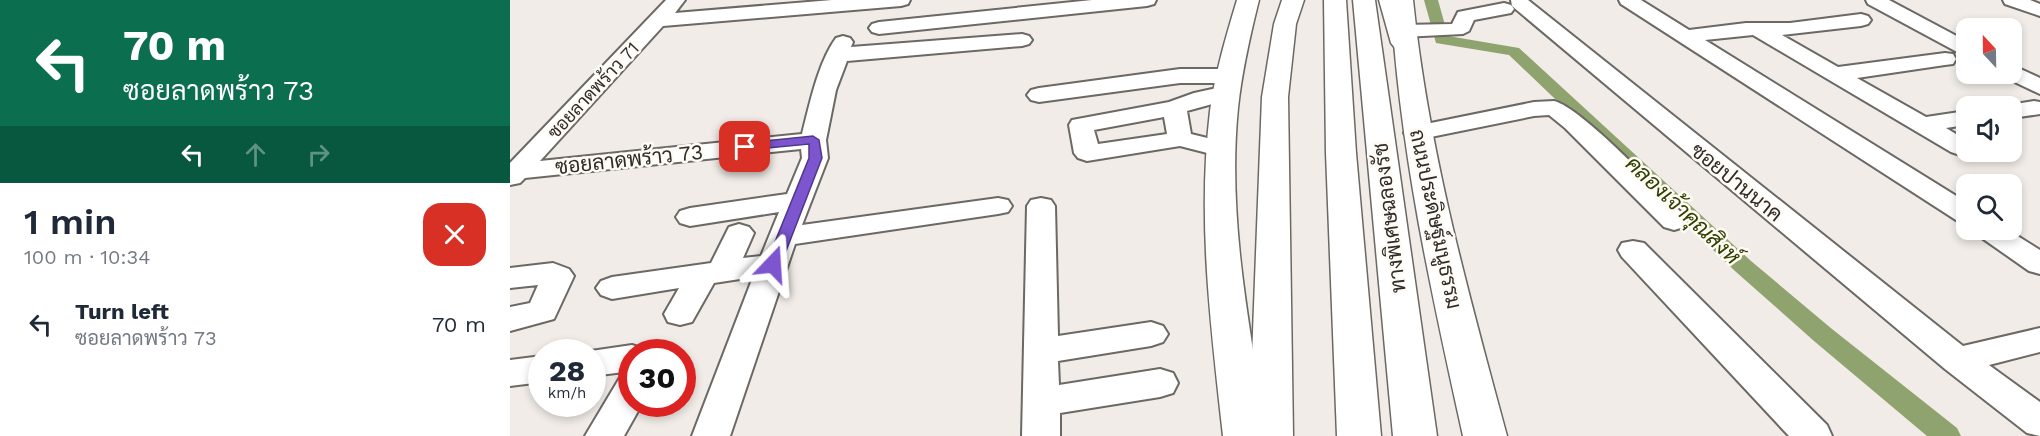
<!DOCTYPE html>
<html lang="en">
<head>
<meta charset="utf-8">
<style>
  :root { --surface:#fff; --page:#f6f6f7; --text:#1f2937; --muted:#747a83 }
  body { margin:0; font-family:"Work Sans",Sarabun,sans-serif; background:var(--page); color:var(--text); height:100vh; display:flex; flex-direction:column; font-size:22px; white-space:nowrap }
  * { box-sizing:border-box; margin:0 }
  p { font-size:20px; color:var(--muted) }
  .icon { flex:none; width:33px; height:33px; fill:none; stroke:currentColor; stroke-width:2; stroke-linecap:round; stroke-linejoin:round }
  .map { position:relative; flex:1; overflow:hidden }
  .panel { display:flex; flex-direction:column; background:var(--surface); width:510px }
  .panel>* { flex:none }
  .banner { background:#0b6e4f; color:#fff; overflow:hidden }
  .needle { width:39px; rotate:338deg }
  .tools { position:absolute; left:1446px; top:18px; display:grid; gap:12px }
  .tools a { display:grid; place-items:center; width:66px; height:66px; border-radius:12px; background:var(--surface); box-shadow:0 3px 9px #0003; font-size:30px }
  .speed { position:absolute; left:18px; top:339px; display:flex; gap:12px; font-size:30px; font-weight:700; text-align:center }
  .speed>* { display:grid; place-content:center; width:78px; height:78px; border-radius:50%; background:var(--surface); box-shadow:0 3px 9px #0003; line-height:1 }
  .speed small { font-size:15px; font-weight:400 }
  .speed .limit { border:9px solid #d22; background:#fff; color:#111 }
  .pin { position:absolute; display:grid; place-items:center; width:51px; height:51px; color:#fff; margin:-26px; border-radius:12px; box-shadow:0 3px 9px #0006 }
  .me { position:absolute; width:66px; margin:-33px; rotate:20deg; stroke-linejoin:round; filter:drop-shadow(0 0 4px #0008) }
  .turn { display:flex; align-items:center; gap:21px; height:126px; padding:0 24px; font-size:27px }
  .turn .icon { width:78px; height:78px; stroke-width:2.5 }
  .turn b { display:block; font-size:42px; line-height:51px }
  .lanes { display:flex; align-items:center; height:57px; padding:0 24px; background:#0003; justify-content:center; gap:30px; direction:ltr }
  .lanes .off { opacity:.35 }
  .round { display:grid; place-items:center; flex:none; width:63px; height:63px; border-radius:18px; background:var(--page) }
  .overview { display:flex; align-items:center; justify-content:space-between; height:102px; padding:0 24px }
  h1 { font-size:36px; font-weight:600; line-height:45px }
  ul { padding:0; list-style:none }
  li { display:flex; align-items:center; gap:18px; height:78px; padding:0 24px }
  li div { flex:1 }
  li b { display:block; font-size:22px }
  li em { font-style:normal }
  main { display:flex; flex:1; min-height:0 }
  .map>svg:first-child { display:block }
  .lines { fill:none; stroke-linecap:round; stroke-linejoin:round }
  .canal { fill:#8ea36d; fill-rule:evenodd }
  .minor-casing { stroke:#6c6863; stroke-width:4 }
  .major-casing { stroke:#6c6863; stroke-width:3 }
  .highway-casing { stroke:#6c6863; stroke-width:3 }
  .minor { fill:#fff; fill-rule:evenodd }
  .major { fill:#fff; fill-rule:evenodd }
  .highway { fill:#fff; fill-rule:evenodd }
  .route { fill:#7c55cf; stroke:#513787; stroke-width:1.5 }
  .labels { text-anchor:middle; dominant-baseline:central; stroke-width:5; stroke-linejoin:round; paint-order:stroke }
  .far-street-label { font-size:18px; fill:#2e2c2a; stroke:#fffaf4 }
  .street-label { font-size:21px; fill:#2e2c2a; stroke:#fffaf4 }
  .water-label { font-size:22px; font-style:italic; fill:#2e4101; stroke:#fffaf4 }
</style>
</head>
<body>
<main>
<section class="panel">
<div class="banner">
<div class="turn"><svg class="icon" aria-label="left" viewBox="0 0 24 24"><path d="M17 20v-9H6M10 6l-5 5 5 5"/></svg><div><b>70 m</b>ซอยลาดพร้าว 73</div></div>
<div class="lanes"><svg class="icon" aria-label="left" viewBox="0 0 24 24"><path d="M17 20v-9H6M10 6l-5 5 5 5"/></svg><svg class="icon off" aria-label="ahead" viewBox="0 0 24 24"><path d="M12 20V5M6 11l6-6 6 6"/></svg><svg class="icon off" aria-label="right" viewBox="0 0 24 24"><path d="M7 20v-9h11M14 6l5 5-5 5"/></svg></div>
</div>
<div class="overview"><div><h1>1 min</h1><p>100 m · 10:34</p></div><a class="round" style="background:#d93025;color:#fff"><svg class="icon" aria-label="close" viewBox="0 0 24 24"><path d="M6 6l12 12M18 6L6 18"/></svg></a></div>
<ul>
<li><svg class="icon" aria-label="left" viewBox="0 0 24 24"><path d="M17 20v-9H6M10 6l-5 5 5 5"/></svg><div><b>Turn left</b><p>ซอยลาดพร้าว 73</p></div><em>70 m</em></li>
</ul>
</section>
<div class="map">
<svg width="1530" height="436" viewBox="0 0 1530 436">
  <rect width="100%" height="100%" fill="#f1ece7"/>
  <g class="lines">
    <!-- canal -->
    <path class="canal" d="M 914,0 L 928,0 L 938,36 L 1009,48 L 1241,261 L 1322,329 L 1447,428 L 1451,436 L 1417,436 L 1304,341 L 1225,271 L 999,55 L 926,43 Z"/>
    <defs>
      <path id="minor" d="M 156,0 L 175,0 L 165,13 L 322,0 L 400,0 L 398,4 L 391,6 L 153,26 L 30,161 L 292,134 C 300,103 308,63 326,38 L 333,36 L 340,38 L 343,42 L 341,47 L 512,34 L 519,36 L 522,40 L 519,44 L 512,46 L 337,61 L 326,90 L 316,140 L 318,158 L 292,225 L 488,198 L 498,200 L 502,206 L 498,212 L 488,214 L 285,244 L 220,436 L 182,436 L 243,277 L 204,283 L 182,322 L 170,325 L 158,322 L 154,314 L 169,288 L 102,299 L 91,295 L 86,288 L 91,281 L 102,277 L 201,263 L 219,227 L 229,224 L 239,227 L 244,233 L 233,258 L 251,256 L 269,212 L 180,226 L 170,223 L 166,217 L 170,211 L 180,208 L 277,194 L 292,158 L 291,149 L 15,178 L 10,183 L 0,185 L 0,163 Z
        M 582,0 L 646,0 L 644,4 L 637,6 L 369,34 L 362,32 L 359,28 L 362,24 L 369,22 Z
        M 1001,0 L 1018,0 L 1453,346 L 1530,328 L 1530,352 L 1479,365 L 1530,402 L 1530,436 L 1517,433 L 1435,369 L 1002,6 Z
        M 1109,0 L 1131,0 L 1179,30 L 1236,23 L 1280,23 L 1351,14 L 1358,16 L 1361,20 L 1358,24 L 1351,26 L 1272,35 L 1328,67 L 1435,53 L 1443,54 L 1446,59 L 1443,64 L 1435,65 L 1347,78 L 1416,117 L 1456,111 L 1456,125 L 1436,128 L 1456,140 L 1456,152 L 1460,152 L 1450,155 L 1441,152 L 1243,35 L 1195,40 L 1456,202 L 1456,222 L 1446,220 L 1111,4 Z
        M 1356,0 L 1379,0 L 1456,41 L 1456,55 L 1449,53 L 1358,4 Z
        M 1493,0 L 1520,0 L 1530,4 L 1530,16 L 1495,4 Z
        M 994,3 L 1001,5 L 1004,9 L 1001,13 L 964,20 L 959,31 L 953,34 L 893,37 L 886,35 L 883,31 L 886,27 L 893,25 L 942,24 L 948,12 Z
        M 1502,65 L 1530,78 L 1530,94 L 1494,77 L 1492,74 L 1502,74 Z
        M 670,69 L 719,69 L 727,71 L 730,76 L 727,81 L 719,83 L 670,83 L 529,102 L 521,100 L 517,95 L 521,90 L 529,88 Z
        M 716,86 L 724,88 L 727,93 L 724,98 L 677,111 L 681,134 L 718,143 L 722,148 L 718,153 L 709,156 L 670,146 L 577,161 L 568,158 L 564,153 L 559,125 L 562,120 L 659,102 L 684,93 ZM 654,117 L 657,134 L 588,144 L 584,130 Z
        M 1044,101 C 1072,108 1149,191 1174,215 L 1178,221 L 1174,227 L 1164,230 L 1154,227 L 1055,128 L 1039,115 L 1024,116 L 906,140 L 897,138 L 894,133 L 897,128 L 906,126 L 1024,102 Z
        M 1524,101 L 1530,102 L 1530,114 L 1502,118 L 1502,106 L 1493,106 Z
        M 531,198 L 541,200 L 545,206 L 548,336 L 641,322 L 653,326 L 658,334 L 653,342 L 641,346 L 548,361 L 549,385 L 650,369 L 663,373 L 668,383 L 663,393 L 650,397 L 550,413 L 550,436 L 512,436 L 517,206 L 521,200 Z
        M 1464,230 L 1498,230 L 1530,250 L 1530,274 L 1519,271 L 1469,236 Z
        M 1123,241 L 1134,243 L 1317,425 L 1322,436 L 1279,436 L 1112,257 L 1108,250 L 1112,243 Z
        M 43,263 L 59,269 L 64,276 L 44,319 L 0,331 L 0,307 L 20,303 L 28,285 L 0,288 L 0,268 Z
        M 122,345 L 134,349 L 136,352 L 122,352 L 122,371 L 82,376 L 82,352 L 74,352 Z
        M 32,356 L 32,382 L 0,386 L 0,360 Z
        M 122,375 L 122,404 L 132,404 L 114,436 L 75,436 L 109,379 Z"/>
      <path id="major" d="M 727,0 L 749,0 C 740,36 732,71 728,108 C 717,217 740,329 757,436 L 713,436 C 701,328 687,220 700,111 C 705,73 716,37 727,0 Z
        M 881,0 L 903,0 C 918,149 958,292 997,436 L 953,436 C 921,291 889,148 881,0 Z"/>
      <path id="highway" d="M 772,0 L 794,0 L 786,24 L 778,97 L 783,436 L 739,436 L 752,97 L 764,24 Z
        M 814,0 L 836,0 L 846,153 L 871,436 L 827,436 L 816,153 Z
        M 843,0 L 865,0 L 927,436 L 883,436 Z
        M 869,0 L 891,0 L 905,43 L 901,48 L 893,50 L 885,48 L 881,43 Z"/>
    </defs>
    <!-- minor casing -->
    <use href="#minor" class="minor-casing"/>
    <!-- major casing -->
    <use href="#major" class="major-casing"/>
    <!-- highway casing -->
    <use href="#highway" class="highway-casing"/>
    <!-- minor -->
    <use href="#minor" class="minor"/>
    <!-- major -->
    <use href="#major" class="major"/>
    <!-- highway -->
    <use href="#highway" class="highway"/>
  </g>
  <!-- route -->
  <path class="route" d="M 303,136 L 309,140 L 312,158 L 271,264 L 263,269 L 258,267 L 256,264 L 299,158 L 299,144 L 235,150 L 229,147 L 235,143 Z"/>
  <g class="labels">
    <!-- far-street labels -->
    <g class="far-street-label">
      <text transform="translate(83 90) rotate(-47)">ซอยลาดพร้าว 71</text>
    </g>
    <!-- street labels -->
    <g class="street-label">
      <text transform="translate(119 159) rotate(-6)">ซอยลาดพร้าว 73</text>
      <text transform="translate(1227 182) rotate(39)">ซอยปานนาค</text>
      <text transform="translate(879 218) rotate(-97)">ทางพิเศษฉลองรัช</text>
      <text transform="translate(926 219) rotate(78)">ถนนประดิษฐ์มนูธรรม</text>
    </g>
    <!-- water labels -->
    <g class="water-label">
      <text transform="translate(1173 210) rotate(43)">คลองเจ้าคุณสิงห์</text>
    </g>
  </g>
</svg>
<div class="tools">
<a><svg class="needle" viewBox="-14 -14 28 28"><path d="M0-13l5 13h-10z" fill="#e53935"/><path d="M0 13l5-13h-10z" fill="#747a83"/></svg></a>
<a><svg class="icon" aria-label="sound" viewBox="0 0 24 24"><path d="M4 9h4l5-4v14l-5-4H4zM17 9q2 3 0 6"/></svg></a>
<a><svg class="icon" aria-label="search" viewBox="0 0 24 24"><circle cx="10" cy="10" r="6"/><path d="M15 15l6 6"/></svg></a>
</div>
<div class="speed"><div>28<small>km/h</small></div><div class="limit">30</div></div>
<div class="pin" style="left:235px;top:147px;background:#d93025"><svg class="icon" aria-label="arrive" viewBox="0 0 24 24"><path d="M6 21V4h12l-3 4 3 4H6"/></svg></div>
<svg class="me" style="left:263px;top:264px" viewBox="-20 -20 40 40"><path d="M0-17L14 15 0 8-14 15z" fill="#7c55cf" stroke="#fff" stroke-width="4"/></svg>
</div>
</main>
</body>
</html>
